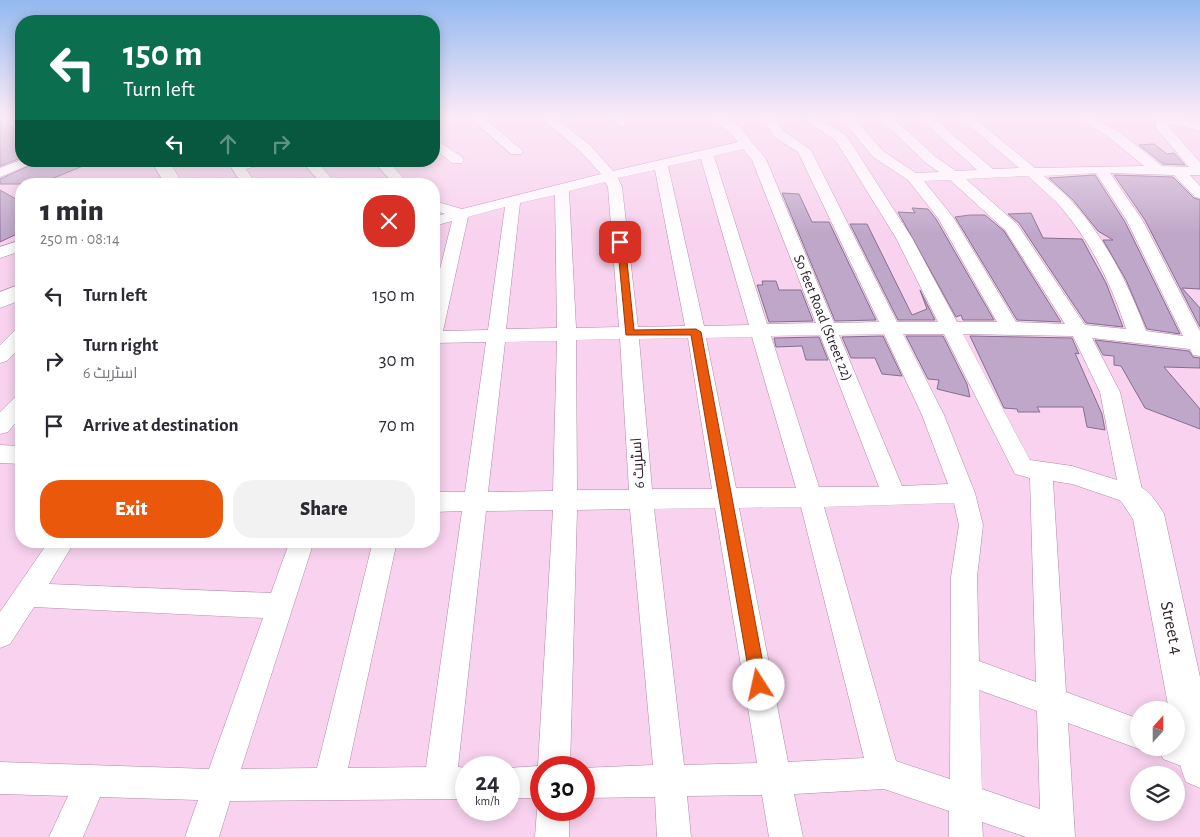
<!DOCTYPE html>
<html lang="en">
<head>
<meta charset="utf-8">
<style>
  :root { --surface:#fff; --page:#f2f2f3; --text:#2b2b33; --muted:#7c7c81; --accent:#ea580c }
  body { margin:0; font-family:"Alegreya Sans",Cairo,sans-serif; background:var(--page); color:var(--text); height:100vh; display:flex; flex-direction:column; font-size:19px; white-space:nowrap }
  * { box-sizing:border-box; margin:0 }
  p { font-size:16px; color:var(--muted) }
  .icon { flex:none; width:28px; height:28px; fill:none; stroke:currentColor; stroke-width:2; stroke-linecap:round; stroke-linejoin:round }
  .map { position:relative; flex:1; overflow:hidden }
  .drawer { position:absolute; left:15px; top:178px; width:425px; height:370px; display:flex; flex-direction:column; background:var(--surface); border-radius:20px; box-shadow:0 2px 12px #0003 }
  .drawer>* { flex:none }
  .banner { position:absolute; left:15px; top:15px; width:425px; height:152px; border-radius:20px; box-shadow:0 2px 12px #0003; background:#0b6e4f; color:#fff; overflow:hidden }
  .needle { width:32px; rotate:21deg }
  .tools { position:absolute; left:1130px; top:701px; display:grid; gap:10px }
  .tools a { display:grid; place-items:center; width:55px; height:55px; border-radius:50%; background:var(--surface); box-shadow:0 2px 12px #0003; font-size:25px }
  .speed { position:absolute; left:455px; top:756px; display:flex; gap:10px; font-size:25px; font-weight:700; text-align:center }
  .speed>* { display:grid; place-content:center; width:65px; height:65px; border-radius:50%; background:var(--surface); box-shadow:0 2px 12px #0003; line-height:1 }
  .speed small { font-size:12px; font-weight:400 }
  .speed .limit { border:8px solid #d22; background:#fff; color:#111 }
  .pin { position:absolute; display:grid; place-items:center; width:42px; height:42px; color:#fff; margin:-21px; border-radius:10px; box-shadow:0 2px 8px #0006 }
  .me { position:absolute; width:55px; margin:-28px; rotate:350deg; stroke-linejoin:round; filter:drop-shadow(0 0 4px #0008) }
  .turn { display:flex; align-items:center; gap:18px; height:105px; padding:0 25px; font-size:22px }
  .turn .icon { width:65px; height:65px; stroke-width:2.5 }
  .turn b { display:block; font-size:35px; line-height:42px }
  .lanes { display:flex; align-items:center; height:48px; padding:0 25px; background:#0003; justify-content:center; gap:25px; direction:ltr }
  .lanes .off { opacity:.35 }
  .round { display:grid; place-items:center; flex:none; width:52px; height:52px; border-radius:20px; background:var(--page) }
  .head { display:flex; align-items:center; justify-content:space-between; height:85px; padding:0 25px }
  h1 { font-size:30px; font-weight:800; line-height:38px }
  .primary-button { display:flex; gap:10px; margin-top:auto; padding:10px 25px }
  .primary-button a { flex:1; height:58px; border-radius:20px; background:var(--accent); color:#fff; font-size:20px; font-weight:800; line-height:58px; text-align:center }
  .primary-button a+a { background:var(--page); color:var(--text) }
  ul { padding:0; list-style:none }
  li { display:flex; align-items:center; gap:15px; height:65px; padding:0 25px }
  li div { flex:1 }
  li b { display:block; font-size:19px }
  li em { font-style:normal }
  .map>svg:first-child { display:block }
  .building { fill:#bfa7c9; stroke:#856e8e }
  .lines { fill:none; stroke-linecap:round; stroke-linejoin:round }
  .street-casing { stroke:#ae8ca5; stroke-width:1 }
  .secondary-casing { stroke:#ae8ca5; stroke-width:1 }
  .street { fill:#fff; fill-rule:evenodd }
  .secondary { fill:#fff; fill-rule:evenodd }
  .route { fill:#ea580c; stroke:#983908 }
  .labels { text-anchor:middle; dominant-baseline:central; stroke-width:4; stroke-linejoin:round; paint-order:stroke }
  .street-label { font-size:15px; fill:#2d1f29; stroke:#fff }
  .near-street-label { font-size:18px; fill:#2d1f29; stroke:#fff }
</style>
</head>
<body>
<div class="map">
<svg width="1200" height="837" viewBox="0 0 1200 837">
  <rect width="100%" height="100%" fill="#f8d2ee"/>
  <!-- building -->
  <path class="building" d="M 0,120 L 21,132 L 21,158 L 0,166 Z
    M 1154,144 L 1167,154 L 1174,153 L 1185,165 L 1163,164 L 1139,145 Z
    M 40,161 L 93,161 L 93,162 L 39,184 L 0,184 L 0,179 Z
    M 1095,175 L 1125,222 L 1180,334 L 1147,329 L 1126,280 L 1103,240 L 1113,240 L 1098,231 L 1073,200 L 1049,178 Z
    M 1114,175 L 1173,177 L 1194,198 L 1200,200 L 1200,289 L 1182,288 L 1200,308 L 1200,327 L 1145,220 Z
    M 0,190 L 21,202 L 21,232 L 0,242 Z
    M 782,193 L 799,194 L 812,222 L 829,222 L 876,320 L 835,321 Z
    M 912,208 L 928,209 L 936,219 L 994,320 L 963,320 L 961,315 L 956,317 L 898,212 L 915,213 Z
    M 1031,213 L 1043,238 L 1082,239 L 1106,283 L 1123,327 L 1086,323 L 1019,223 L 1008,214 Z
    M 970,215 L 985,215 L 1004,231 L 1061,322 L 1017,320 L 955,217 Z
    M 850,224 L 867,224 L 912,315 L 927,309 L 920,290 L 935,320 L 898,320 Z
    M 762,281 L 776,281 L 779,290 L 801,290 L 813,321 L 769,322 L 757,285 L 763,285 Z
    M 883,336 L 902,376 L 882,374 L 875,358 L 851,358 L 842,337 Z
    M 906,336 L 943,336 L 967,384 L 970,397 L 937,389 L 939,380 L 928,379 Z
    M 970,336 L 1072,338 L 1079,354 L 1075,353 L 1102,414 L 1105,430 L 1087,427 L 1083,407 L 1037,407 L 1040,412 L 1018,412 L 1017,409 L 1004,408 Z
    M 819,337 L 828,360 L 806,360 L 802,346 L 776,347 L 774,338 Z
    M 1095,340 L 1189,351 L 1193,357 L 1200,358 L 1200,368 L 1164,367 L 1200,409 L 1200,429 L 1145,408 L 1121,366 L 1114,365 L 1114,356 L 1103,355 Z"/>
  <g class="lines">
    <defs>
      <path id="street" d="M 469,117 L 483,117 L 523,151 L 521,154 L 511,154 Z
        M 540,117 L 554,117 L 590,145 L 613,171 L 738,142 L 729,132 L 707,117 L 722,117 L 739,126 L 766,159 L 834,323 L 879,322 L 798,152 L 774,137 L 761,117 L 773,117 L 784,131 L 811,150 L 897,322 L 938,322 L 896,238 L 836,141 L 801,117 L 816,117 L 846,135 L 912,238 L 957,322 L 997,322 L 938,218 L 908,180 L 873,157 L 840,117 L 853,117 L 883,151 L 916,173 L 939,172 L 926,163 L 878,117 L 892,117 L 936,157 L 956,171 L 977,170 L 918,117 L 932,117 L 993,169 L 1019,168 L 959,117 L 973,117 L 1035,168 L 1144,166 L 1111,139 L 1077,117 L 1092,117 L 1121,133 L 1162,166 L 1189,167 L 1156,128 L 1156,117 L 1177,117 L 1200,123 L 1200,131 L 1169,123 L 1169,127 L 1200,162 L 1200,175 L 1190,175 L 1200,186 L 1200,198 L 1195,197 L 1174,175 L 1110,173 L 1143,221 L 1200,331 L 1200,356 L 1193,355 L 1190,349 L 1092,338 L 1120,392 L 1143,494 L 1139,501 L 1131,504 L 1072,484 L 1053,481 L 1066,692 L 1139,719 L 1139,748 L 1143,748 L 1139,749 L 1068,723 L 1075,837 L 1026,837 L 982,822 L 983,837 L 949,837 L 949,811 L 884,789 L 794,794 L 803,837 L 769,837 L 762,795 L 687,796 L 691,837 L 657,837 L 655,797 L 584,798 L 584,768 L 581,768 L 653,765 L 630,509 L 577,510 L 570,768 L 541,768 L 541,798 L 509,798 L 509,768 L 506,768 L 538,766 L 553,510 L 486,511 L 458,767 L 467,768 L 466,799 L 230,801 L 219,837 L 185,837 L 198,800 L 100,797 L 83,837 L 49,837 L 68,796 L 0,794 L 0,762 L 209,769 L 263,618 L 34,607 L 10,644 L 0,648 L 0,612 L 49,541 L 75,541 L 49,584 L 271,593 L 290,541 L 314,541 L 241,769 L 317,768 L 373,541 L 397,541 L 348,768 L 426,767 L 462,511 L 434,512 L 434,492 L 465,492 L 486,342 L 434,343 L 434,293 L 452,221 L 434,226 L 434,216 L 445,214 L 434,210 L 434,201 L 462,209 L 601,174 L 580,151 ZM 743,149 L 752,160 L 816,323 L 767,324 L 714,156 ZM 701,159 L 749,325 L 704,326 L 668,166 ZM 655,170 L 685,326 L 638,327 L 622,187 L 618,178 ZM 1096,173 L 1127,221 L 1183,336 L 1146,331 C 1130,287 1106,240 1075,205 C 1066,194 1054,185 1044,176 ZM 1028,176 C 1040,188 1054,198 1064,211 C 1092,244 1113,288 1126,329 L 1085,325 L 1017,224 L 966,179 ZM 950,180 L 1005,230 L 1065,324 L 1016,322 L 953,217 L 924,181 ZM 605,182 L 608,187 L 619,327 L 576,328 L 569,191 ZM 555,195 L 557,328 L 506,329 L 520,203 ZM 505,207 L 488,330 L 443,331 L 468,217 ZM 884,334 L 922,415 L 948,484 L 902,486 L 839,335 ZM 903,334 L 944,334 L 1015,474 L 1030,478 L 1036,682 L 979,661 L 977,577 L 983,525 L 975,493 L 944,415 ZM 963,334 L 1073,336 L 1100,392 L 1117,480 L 1072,466 L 1030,460 ZM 820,335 L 879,487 L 819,487 L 771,336 ZM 752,337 L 796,488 L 736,488 L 706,338 ZM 688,338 L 712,489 L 652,489 L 639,339 ZM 620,339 L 629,490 L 577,490 L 576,340 ZM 557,341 L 553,491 L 488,492 L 505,342 ZM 954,503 L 959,525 L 951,577 L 950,779 L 896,761 L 824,507 ZM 801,507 L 864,758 L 788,762 L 739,508 ZM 715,508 L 757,763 L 684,765 L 654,509 ZM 979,690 L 1037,711 L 1040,809 L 982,789 Z
        M 608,117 L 622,117 L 628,123 L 622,127 Z
        M 434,138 L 462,157 L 464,160 L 462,163 L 452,163 L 434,148 Z
        M 21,160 L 38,161 L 0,177 L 0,168 Z
        M 227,161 L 266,161 L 264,164 L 246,169 L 256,184 L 242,184 Z
        M 301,161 L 316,161 L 337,184 L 322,184 Z
        M 373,161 L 388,161 L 409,184 L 394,184 Z
        M 21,240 L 21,251 L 0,258 L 0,247 Z
        M 21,329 L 21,346 L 7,361 L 0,363 L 0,345 L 14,331 Z
        M 21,396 L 21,416 L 8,432 L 0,434 L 0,412 L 14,398 Z
        M 0,445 L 21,446 L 21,464 L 0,463 Z
        M 1176,733 L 1200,741 L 1200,773 L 1163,759 L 1159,748 L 1176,748 Z
        M 541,799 L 541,810 L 569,810 L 569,837 L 535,837 L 537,810 Z"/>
      <path id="secondary" d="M 151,161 L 169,161 L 183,184 L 165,184 Z
        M 21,284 L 21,300 L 0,308 L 0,292 Z
        M 1131,482 C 1146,487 1156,500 1164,514 L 1200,677 L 1200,788 L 1186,782 C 1176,758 1176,736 1176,710 L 1169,710 L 1133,519 L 1116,494 L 1120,485 Z"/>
    </defs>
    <!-- street casing -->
    <use href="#street" class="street-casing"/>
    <!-- secondary casing -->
    <use href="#secondary" class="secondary-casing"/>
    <!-- street -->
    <use href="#street" class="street"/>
    <!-- secondary -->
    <use href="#secondary" class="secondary"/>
  </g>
  <!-- sky -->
  <linearGradient id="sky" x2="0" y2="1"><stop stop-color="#93b9f0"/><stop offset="0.5" stop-color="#fcebf7"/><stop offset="1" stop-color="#fcebf7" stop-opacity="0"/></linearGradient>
  <rect width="1200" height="234" fill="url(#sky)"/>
  <!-- route -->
  <path class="route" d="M 617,240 L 625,242 L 634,330 L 696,329 L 701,332 L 767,685 L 765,691 L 759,693 L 754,691 L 751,685 L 691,335 L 626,335 Z"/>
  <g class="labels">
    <!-- street labels -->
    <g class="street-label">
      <text transform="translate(823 318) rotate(68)">So feet Road (Street 22)</text>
      <text transform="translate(638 463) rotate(-94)">اسٹریٹ 6</text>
    </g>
    <!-- near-street labels -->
    <g class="near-street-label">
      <text transform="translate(1171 628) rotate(78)">Street 4</text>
    </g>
  </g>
</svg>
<div class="tools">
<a><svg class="needle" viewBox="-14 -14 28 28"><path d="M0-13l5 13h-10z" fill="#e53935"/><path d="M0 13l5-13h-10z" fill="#7c7c81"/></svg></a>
<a><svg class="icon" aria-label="layers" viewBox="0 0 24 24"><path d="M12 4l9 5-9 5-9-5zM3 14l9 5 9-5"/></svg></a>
</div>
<div class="speed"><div>24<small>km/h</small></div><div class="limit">30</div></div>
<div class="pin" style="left:620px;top:242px;background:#d93025"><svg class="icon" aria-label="arrive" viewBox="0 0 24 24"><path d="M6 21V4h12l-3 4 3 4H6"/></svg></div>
<svg class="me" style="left:759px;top:685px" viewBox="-20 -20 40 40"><circle r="19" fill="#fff"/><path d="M0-13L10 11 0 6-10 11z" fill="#ea580c"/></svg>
<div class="banner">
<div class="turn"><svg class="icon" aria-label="left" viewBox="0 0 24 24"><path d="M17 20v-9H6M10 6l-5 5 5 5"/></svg><div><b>150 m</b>Turn left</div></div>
<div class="lanes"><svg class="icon" aria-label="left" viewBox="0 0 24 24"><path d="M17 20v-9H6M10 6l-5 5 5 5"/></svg><svg class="icon off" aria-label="ahead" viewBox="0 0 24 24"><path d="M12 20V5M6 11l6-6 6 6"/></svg><svg class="icon off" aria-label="right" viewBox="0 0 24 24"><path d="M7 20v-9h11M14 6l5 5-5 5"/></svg></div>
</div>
<section class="drawer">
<div class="head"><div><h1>1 min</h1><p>250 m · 08:14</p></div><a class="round" style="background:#d93025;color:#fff"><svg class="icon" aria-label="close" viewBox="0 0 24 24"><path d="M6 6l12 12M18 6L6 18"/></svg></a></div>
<ul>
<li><svg class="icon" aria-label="left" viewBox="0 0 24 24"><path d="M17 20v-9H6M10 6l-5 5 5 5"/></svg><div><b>Turn left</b></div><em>150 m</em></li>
<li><svg class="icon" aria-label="right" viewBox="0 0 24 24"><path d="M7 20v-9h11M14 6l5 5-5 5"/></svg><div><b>Turn right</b><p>اسٹریٹ 6</p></div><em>30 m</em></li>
<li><svg class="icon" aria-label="arrive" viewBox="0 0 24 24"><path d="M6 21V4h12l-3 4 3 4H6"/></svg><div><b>Arrive at destination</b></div><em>70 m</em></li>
</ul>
<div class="primary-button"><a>Exit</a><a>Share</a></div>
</section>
</div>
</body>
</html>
